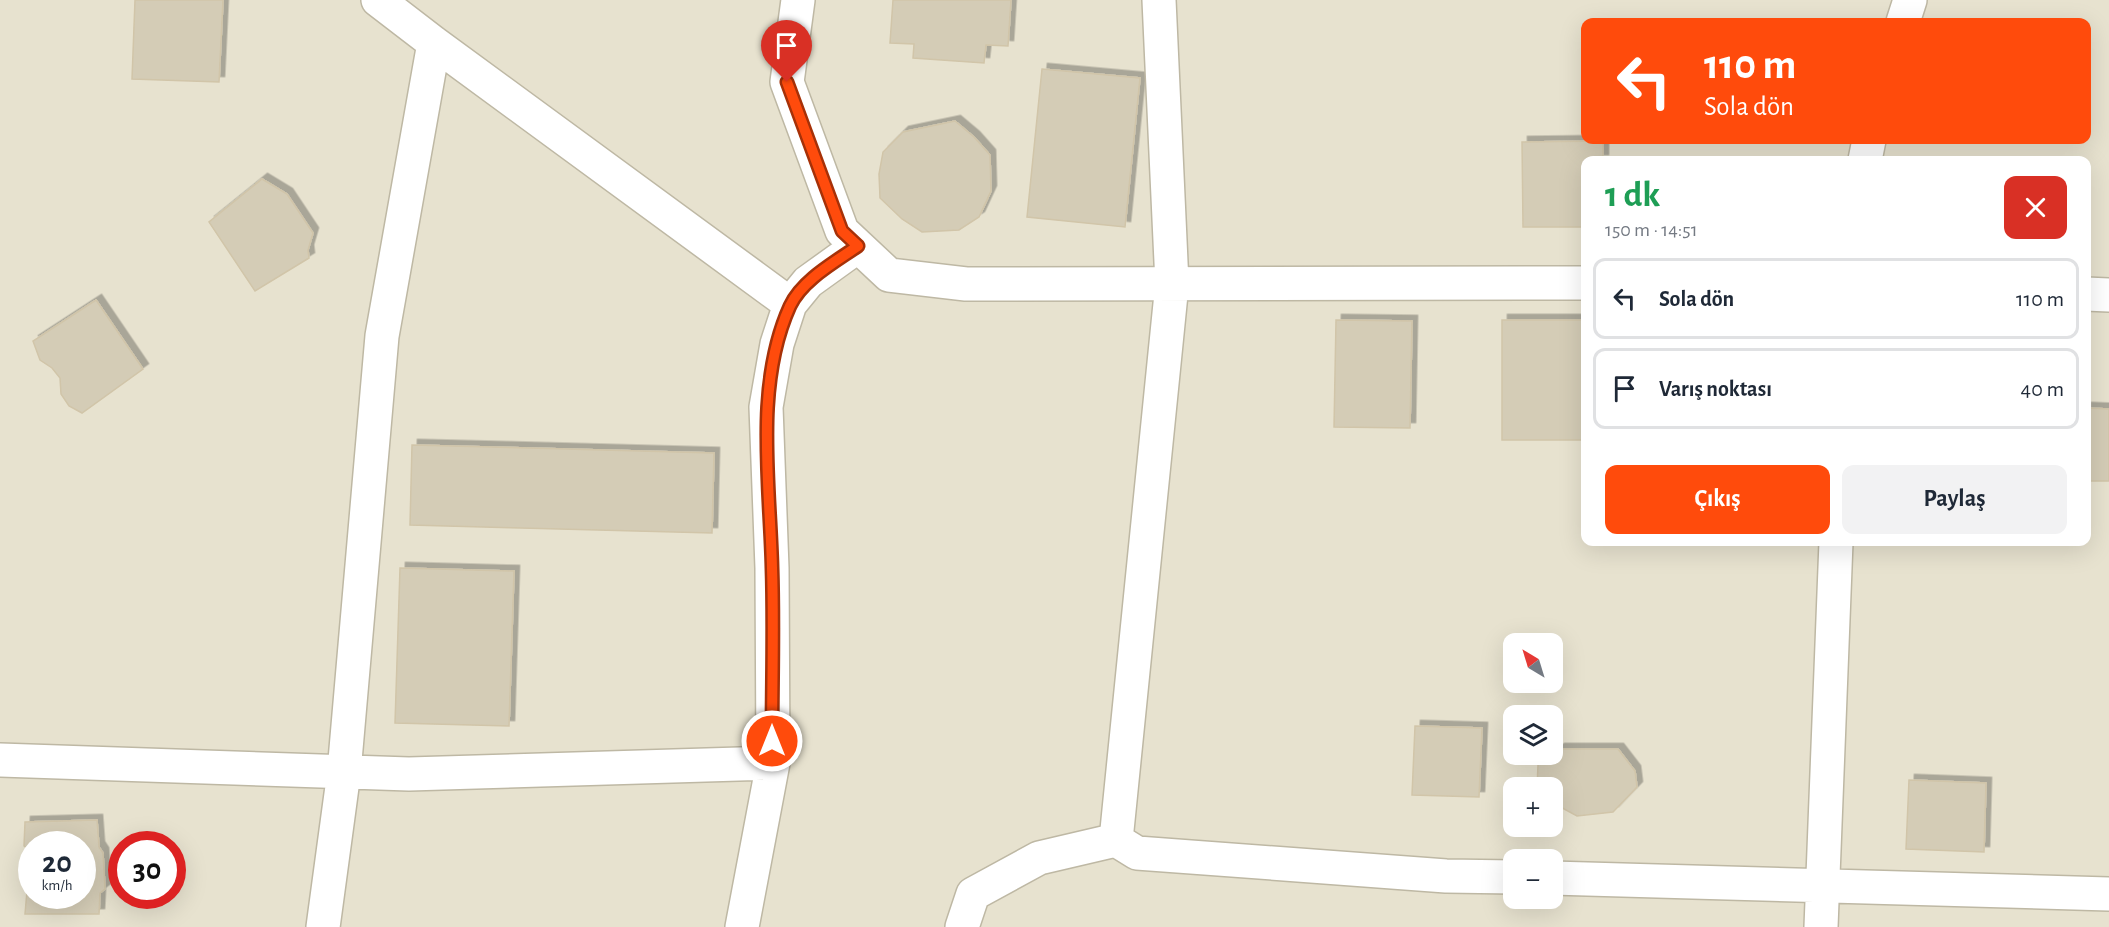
<!DOCTYPE html>
<html lang="tr">
<head>
<meta charset="utf-8">
<style>
  :root { --surface:#fff; --page:#f2f2f3; --text:#1f2937; --muted:#747a83; --line:#e0e1e3; --accent:#ff4b0c }
  body { margin:0; font-family:"Alegreya Sans",sans-serif; background:var(--page); color:var(--text); height:100vh; display:flex; flex-direction:column; font-size:22px; white-space:nowrap }
  * { box-sizing:border-box; margin:0 }
  p { font-size:20px; color:var(--muted) }
  .icon { flex:none; width:33px; height:33px; fill:none; stroke:currentColor; stroke-width:2; stroke-linecap:round; stroke-linejoin:round }
  .map { position:relative; flex:1; overflow:hidden }
  .side { position:absolute; left:1581px; top:156px; width:510px; height:390px; display:flex; flex-direction:column; background:var(--surface); border-radius:12px; box-shadow:0 6px 24px #0002 }
  .side>* { flex:none }
  .guide { position:absolute; left:1581px; top:18px; width:510px; height:126px; border-radius:12px; box-shadow:0 6px 24px #0002; background:#ff4b0c; color:#fff; overflow:hidden }
  .needle { width:39px; rotate:322deg }
  .fabs { position:absolute; left:1503px; top:633px; display:grid; gap:12px }
  .fabs a { display:grid; place-items:center; width:60px; height:60px; border-radius:12px; background:var(--surface); box-shadow:0 6px 24px #0002; font-size:30px }
  .speed { position:absolute; left:18px; top:831px; display:flex; gap:12px; font-size:30px; font-weight:700; text-align:center }
  .speed>* { display:grid; place-content:center; width:78px; height:78px; border-radius:50%; background:var(--surface); box-shadow:0 6px 24px #0002; line-height:1 }
  .speed small { font-size:15px; font-weight:400 }
  .speed .limit { border:9px solid #d22; background:#fff; color:#111 }
  .pin { position:absolute; display:grid; place-items:center; width:51px; height:51px; color:#fff; margin:-62px -26px; border-radius:50% 50% 50% 0; rotate:-45deg; box-shadow:0 0 6px #0007 }
  .pin .icon { rotate:45deg }
  .me { position:absolute; width:66px; margin:-33px; rotate:0deg; stroke-linejoin:round; filter:drop-shadow(0 0 4px #0008) }
  .turn { display:flex; align-items:center; gap:21px; height:126px; padding:0 24px; font-size:27px }
  .turn .icon { width:78px; height:78px; stroke-width:2.5 }
  .turn b { display:block; font-size:42px; line-height:51px }
  .round { display:grid; place-items:center; flex:none; width:63px; height:63px; border-radius:12px; background:var(--page) }
  .head { display:flex; align-items:center; justify-content:space-between; height:102px; padding:0 24px }
  h1 { font-size:36px; font-weight:700; line-height:45px; color:#1e9e55 }
  .cta { display:flex; gap:12px; margin-top:auto; padding:12px 24px }
  .cta a { flex:1; height:69px; border-radius:12px; background:var(--accent); color:#fff; font-size:24px; font-weight:700; line-height:69px; text-align:center }
  .cta a+a { background:var(--page); color:var(--text) }
  ul { padding:0; list-style:none }
  li { display:flex; align-items:center; gap:18px; height:81px; margin:0 12px 9px; padding:0 12px; border:3px solid var(--line); border-radius:12px }
  li div { flex:1 }
  li b { display:block; font-size:22px }
  li em { font-style:normal }
  .map>svg:first-child { display:block }
  .residential { fill:#e7e2cf; fill-rule:evenodd }
  .building { fill:#d4ccb6; stroke:#d1c5a9; stroke-width:1.5; filter:url(#shadow) }
  .lines { fill:none; stroke-linecap:round; stroke-linejoin:round }
  .minor-casing { stroke:#beb8a4; stroke-width:36 }
  .minor { stroke:#fff; stroke-width:33 }
  .route-casing { stroke:#a63108; stroke-width:15 }
  .route { stroke:#ff4b0c; stroke-width:10 }
</style>
</head>
<body>
<div class="map">
<svg width="2109" height="927" viewBox="0 0 2109 927">
  <defs>
    <filter id="shadow"><feDropShadow dx="5.5" dy="-5.5" stdDeviation="0" flood-color="#0004"/></filter>
  </defs>
  <rect width="100%" height="100%" fill="#f3efe2"/>
  <!-- residential -->
  <path class="residential" d="M 0,0 L 2109,0 L 2109,927 L 0,927 ZM 1586,22 L 2086,22 L 2086,140 L 1586,140 ZM 1586,160 L 2086,160 L 2086,542 L 1586,542 ZM 1514,644 L 1552,644 L 1552,682 L 1514,682 ZM 1514,716 L 1552,716 L 1552,754 L 1514,754 ZM 1514,788 L 1552,788 L 1552,826 L 1514,826 ZM 32,844 L 82,844 L 82,896 L 32,896 ZM 122,844 L 172,844 L 172,896 L 122,896 ZM 1514,860 L 1552,860 L 1552,898 L 1514,898 Z"/>
  <!-- building -->
  <path class="building" d="M 135,0 L 223,0 L 219,82 L 132,79 Z
    M 893,0 L 1011,0 L 1008,46 L 986,45 L 984,63 L 913,58 L 914,44 L 890,43 Z
    M 1042,69 L 1140,78 L 1125,227 L 1027,217 Z
    M 955,121 L 974,137 L 990,155 L 991,191 L 979,217 L 959,230 L 922,232 L 902,219 L 880,198 L 879,174 L 883,152 L 903,132 Z
    M 1603,141 L 1603,160 L 1586,160 L 1586,227 L 1523,227 L 1522,142 Z
    M 262,179 L 287,194 L 313,233 L 308,250 L 309,258 L 255,291 L 209,222 Z
    M 96,300 L 143,369 L 82,413 L 69,406 L 61,394 L 60,378 L 52,368 L 40,360 L 33,341 Z
    M 1336,320 L 1412,321 L 1410,428 L 1334,427 Z
    M 1502,320 L 1584,320 L 1584,440 L 1502,440 Z
    M 2086,408 L 2109,409 L 2109,481 L 2086,481 Z
    M 412,445 L 714,453 L 712,533 L 410,525 Z
    M 400,568 L 514,571 L 509,726 L 395,723 Z
    M 1415,726 L 1482,728 L 1479,797 L 1412,795 Z
    M 1559,749 L 1618,749 L 1635,771 L 1637,787 L 1613,812 L 1577,816 L 1553,803 L 1554,787 L 1537,788 L 1538,765 Z
    M 1909,780 L 1986,783 L 1984,852 L 1906,849 Z
    M 97,820 L 99,847 L 103,853 L 105,889 L 100,893 L 99,914 L 25,914 L 27,891 L 31,886 L 32,852 L 32,896 L 82,896 L 82,844 L 32,844 L 32,852 L 24,846 L 25,822 Z"/>
  <g class="lines">
    <defs>
      <path id="minor" d="M 378,0 L 434,43 L 790,304
        M 798,0 L 787,82 L 842,231 L 889,275 L 966,284 L 1586,283
        M 1903,22 L 1910,0
        M 1865,160 L 1869,140
        M 2086,294 L 2109,295
        M 0,760 L 409,774 L 773,763
        M 1116,840 L 1172,284 L 1159,0
        M 1552,878 L 2109,894
        M 323,927 L 344,772 L 382,336 L 434,43
        M 742,927 L 773,763 L 772,568 L 766,407 L 777,344 L 790,304 L 808,282 L 858,246
        M 962,927 L 973,894 L 1039,858 L 1116,840 L 1137,853 L 1446,876 L 1514,877
        M 1821,927 L 1836,542"/>
    </defs>
    <!-- minor casing -->
    <use href="#minor" class="minor-casing"/>
    <!-- minor -->
    <use href="#minor" class="minor"/>
  </g>
  <g class="lines">
    <defs>
      <path id="route" d="M 772,741 C 772,683 774,625 772,568 C 770,483 754,385 790,306 C 802,280 835,262 858,246 L 842,231 L 787,82"/>
    </defs>
    <!-- route casing -->
    <use href="#route" class="route-casing"/>
    <!-- route -->
    <use href="#route" class="route"/>
  </g>
</svg>
<div class="fabs">
<a><svg class="needle" viewBox="-14 -14 28 28"><path d="M0-13l5 13h-10z" fill="#e53935"/><path d="M0 13l5-13h-10z" fill="#747a83"/></svg></a>
<a><svg class="icon" aria-label="layers" viewBox="0 0 24 24"><path d="M12 4l9 5-9 5-9-5zM3 14l9 5 9-5"/></svg></a>
<a>+</a>
<a>−</a>
</div>
<div class="speed"><div>20<small>km/h</small></div><div class="limit">30</div></div>
<div class="pin" style="left:787px;top:82px;background:#d93025"><svg class="icon" aria-label="arrive" viewBox="0 0 24 24"><path d="M6 21V4h12l-3 4 3 4H6"/></svg></div>
<svg class="me" style="left:772px;top:741px" viewBox="-20 -20 40 40"><circle r="17" fill="#ff4b0c" stroke="#fff" stroke-width="3"/><path d="M0-11L8 9 0 5-8 9z" fill="#fff"/></svg>
<div class="guide">
<div class="turn"><svg class="icon" aria-label="left" viewBox="0 0 24 24"><path d="M17 20v-9H6M10 6l-5 5 5 5"/></svg><div><b>110 m</b>Sola dön</div></div>
</div>
<section class="side">
<div class="head"><div><h1>1 dk</h1><p>150 m · 14:51</p></div><a class="round" style="background:#d93025;color:#fff"><svg class="icon" aria-label="close" viewBox="0 0 24 24"><path d="M6 6l12 12M18 6L6 18"/></svg></a></div>
<ul>
<li><svg class="icon" aria-label="left" viewBox="0 0 24 24"><path d="M17 20v-9H6M10 6l-5 5 5 5"/></svg><div><b>Sola dön</b></div><em>110 m</em></li>
<li><svg class="icon" aria-label="arrive" viewBox="0 0 24 24"><path d="M6 21V4h12l-3 4 3 4H6"/></svg><div><b>Varış noktası</b></div><em>40 m</em></li>
</ul>
<div class="cta"><a>Çıkış</a><a>Paylaş</a></div>
</section>
</div>
</body>
</html>
